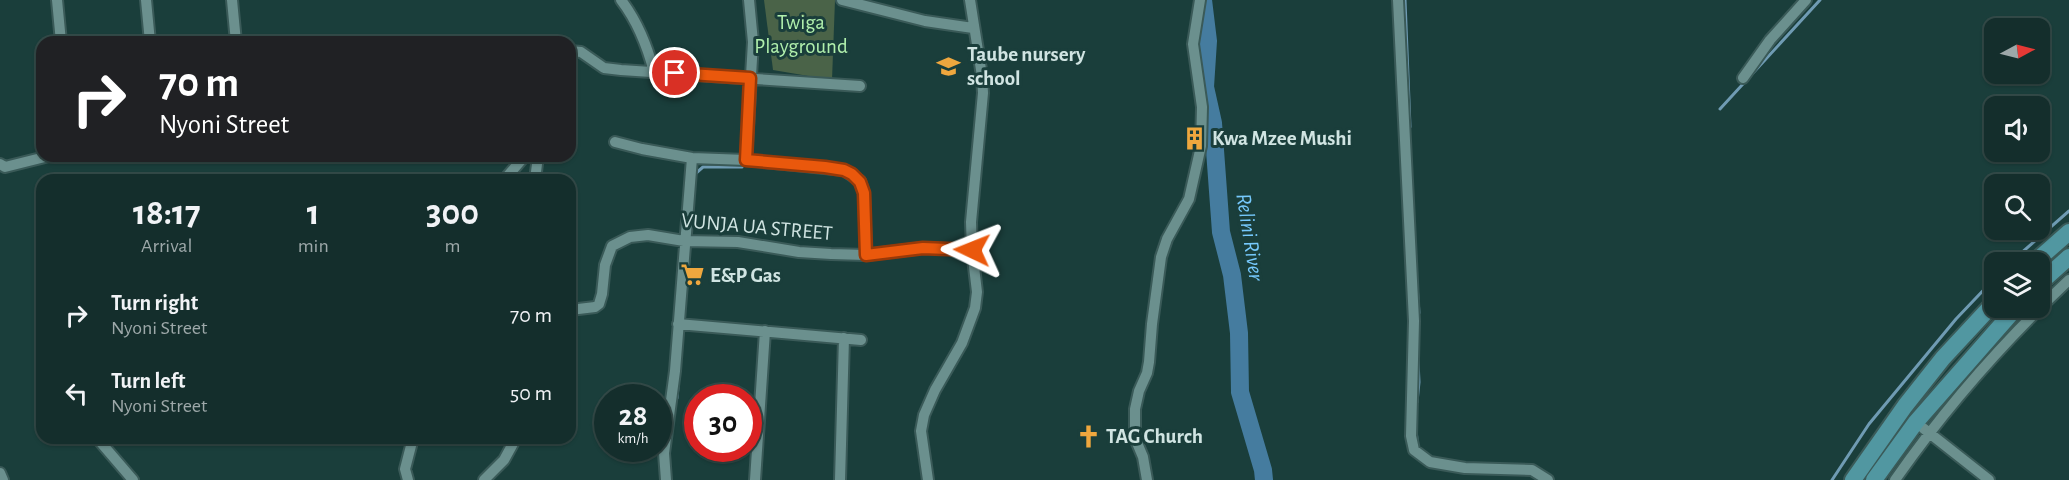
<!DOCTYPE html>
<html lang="en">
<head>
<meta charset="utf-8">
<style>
  :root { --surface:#142e2c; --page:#213a38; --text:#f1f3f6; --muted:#9da8a9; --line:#334a48 }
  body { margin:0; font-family:"Alegreya Sans",sans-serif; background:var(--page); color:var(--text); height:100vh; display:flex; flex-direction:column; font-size:22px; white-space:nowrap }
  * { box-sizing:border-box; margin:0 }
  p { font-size:20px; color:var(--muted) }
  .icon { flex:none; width:33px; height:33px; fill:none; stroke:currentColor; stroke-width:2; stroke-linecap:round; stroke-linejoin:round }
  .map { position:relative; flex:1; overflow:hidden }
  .side { position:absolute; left:36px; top:174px; width:540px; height:270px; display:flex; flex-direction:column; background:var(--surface); border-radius:18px; box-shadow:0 2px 4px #0004,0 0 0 2px var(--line) }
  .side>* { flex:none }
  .hud { position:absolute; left:36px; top:36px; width:540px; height:126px; border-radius:18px; box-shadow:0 2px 4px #0004,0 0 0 2px var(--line); background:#202124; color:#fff; overflow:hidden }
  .needle { width:39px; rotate:83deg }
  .tools { position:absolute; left:1984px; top:18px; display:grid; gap:12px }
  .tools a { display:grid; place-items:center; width:66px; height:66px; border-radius:12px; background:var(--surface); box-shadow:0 2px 4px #0004,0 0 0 2px var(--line); font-size:30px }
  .speed { position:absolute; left:594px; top:384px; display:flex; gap:12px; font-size:30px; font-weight:700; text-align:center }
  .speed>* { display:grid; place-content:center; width:78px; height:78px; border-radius:50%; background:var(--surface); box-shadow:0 2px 4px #0004,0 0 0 2px var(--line); line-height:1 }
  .speed small { font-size:15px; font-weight:400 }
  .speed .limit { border:9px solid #d22; background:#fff; color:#111 }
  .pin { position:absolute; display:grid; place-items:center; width:51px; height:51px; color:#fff; margin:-26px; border:3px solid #fff; border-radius:50%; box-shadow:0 2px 6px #0007 }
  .me { position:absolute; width:66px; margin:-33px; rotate:272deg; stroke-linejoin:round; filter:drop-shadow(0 0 4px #0008) }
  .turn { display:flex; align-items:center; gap:21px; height:126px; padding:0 24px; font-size:27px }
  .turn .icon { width:78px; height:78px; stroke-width:2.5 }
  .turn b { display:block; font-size:42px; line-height:51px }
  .eta { display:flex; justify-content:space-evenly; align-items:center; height:102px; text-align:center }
  .eta b { font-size:36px; font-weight:700; line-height:42px }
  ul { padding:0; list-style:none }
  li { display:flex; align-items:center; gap:18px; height:78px; padding:0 24px }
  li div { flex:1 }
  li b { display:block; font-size:22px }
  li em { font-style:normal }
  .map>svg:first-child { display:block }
  .green { fill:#4a6348 }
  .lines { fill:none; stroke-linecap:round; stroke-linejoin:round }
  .stream { stroke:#6f9bb3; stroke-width:3 }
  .river { stroke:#457c9f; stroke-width:18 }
  .minor-casing { stroke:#3a5a58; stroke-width:14 }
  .primary-casing { stroke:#3a5a58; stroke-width:20 }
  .minor { stroke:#6b908e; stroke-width:10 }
  .primary { stroke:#5197a1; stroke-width:16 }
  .route-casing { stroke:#983908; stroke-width:15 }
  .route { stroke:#ea580c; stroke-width:10 }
  .labels { text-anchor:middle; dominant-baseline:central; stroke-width:6; stroke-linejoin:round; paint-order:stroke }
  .park-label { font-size:21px; fill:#b1f0ad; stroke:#1a3e3b }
  .poi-label { font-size:21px; font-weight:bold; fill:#d0e4e2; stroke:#1a3e3b; text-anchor:start }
  .street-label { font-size:21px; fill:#d0e4e2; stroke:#1a3e3b }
  .water-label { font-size:22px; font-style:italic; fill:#76c9fd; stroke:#1a3e3b }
</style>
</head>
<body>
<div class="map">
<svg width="2069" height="480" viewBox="0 0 2069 480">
  <rect width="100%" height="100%" fill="#1a3e3b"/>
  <!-- green -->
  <path class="green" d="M 764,0 L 835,0 L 832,80 L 773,70 Z"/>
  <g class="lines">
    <!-- stream -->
    <path class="stream" d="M 1405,0 L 1410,127
      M 1720,109 L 1820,0
      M 741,155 L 742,144
      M 695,174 L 703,167 L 742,167
      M 2011,262 L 2069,211
      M 1416,271 L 1419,313
      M 677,398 L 679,375
      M 1417,402 L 1419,382 L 1418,361
      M 1416,427 L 1417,441
      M 1832,480 L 1869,424 L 1956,319 L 1995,278"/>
    <!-- river -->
    <path class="river" d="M 1203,0 L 1208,41 L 1205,87 L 1213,123 L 1221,232 L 1232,275 L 1239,333 L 1240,392 L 1263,470 L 1264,480"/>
    <defs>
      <path id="minor" d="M 57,0 L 61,42
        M 146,0 L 150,42
        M 232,0 L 236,42
        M 621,0 C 638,22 647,45 654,72
        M 842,0 L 925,21 L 973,28
        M 1398,0 L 1414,321 L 1411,436 L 1414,450 L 1430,462 L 1465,468 L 1532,470 L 1548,480
        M 570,51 L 581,52 L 604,68 L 621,70 L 860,86
        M 1743,78 L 1770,40 L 1806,0
        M 615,142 L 642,149 L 692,158 L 746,160 L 844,170 L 860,181 L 864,193 L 866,255
        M 746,160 L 753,42 L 749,0
        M 0,164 L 5,167 L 49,156
        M 504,180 L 525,156
        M 535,180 L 538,156
        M 570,310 L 595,307 L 599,304 L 602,294 L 605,265 L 612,246 L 630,237 L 648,235 L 684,241 L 738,242 L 799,252 L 831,254 L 866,255 L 923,248 L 972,250
        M 678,324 L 861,340
        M 1923,428 L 1989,480
        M 97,438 L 133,480
        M 0,473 L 3,480
        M 408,480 L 405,469 L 413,438
        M 484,480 L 504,460 L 516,438
        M 666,480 L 664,453 L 675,371 L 692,158
        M 755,480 L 765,331
        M 840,480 L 844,338
        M 928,480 L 921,431 L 924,415 L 935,390 L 962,343 L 975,308 L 977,292 L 972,250 L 971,222 L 983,93 L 982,76 L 970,0
        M 1147,480 L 1143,457 L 1135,438 L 1135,409 L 1139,391 L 1147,373 L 1149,362 L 1152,324 L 1161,257 L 1167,239 L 1189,199 L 1201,146 L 1202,107 L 1193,44 L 1200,0
        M 1895,480 C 1946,407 2004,341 2069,280"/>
      <path id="primary" d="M 2035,262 L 2069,232
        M 2040,283 L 2069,257
        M 1853,480 L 1905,406 L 1943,358 L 1995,302
        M 1874,480 L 1916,422 L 2016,308"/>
    </defs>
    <!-- minor casing -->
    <use href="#minor" class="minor-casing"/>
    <!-- primary casing -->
    <use href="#primary" class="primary-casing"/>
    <!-- minor -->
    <use href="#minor" class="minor"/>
    <!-- primary -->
    <use href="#primary" class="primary"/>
  </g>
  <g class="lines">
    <defs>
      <path id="route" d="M 675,73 L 750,78 L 746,160 L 825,167 L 844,170 L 852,174 L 860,182 L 864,193 L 866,255 L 923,248 L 972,250"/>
    </defs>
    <!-- route casing -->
    <use href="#route" class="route-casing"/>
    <!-- route -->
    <use href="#route" class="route"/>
  </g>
  <!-- icons -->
  <defs>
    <symbol id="school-bare" viewBox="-9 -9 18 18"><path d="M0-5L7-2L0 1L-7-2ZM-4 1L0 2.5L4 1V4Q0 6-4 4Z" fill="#efa73e" stroke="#1a3e3b" stroke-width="2.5" paint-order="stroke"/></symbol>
    <symbol id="building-bare" viewBox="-9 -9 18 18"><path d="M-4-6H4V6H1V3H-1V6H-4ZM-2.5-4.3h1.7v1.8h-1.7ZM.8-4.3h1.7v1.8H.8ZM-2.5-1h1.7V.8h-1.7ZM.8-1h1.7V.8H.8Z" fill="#efa73e" stroke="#1a3e3b" stroke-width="2.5" paint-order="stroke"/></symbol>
    <symbol id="supermarket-bare" viewBox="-9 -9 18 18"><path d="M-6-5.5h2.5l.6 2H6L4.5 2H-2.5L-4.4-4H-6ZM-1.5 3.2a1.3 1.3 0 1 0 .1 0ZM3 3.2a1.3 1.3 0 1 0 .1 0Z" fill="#efa73e" stroke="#1a3e3b" stroke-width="2.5" paint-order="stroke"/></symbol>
    <symbol id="church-bare" viewBox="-9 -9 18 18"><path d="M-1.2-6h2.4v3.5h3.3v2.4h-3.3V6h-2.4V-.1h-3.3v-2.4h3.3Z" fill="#efa73e" stroke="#1a3e3b" stroke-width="2.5" paint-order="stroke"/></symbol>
  </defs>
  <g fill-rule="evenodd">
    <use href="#school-bare" x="932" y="50" width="33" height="33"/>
    <use href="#building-bare" x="1178" y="122" width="33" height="33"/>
    <use href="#supermarket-bare" x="676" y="258" width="33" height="33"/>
    <use href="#church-bare" x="1072" y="420" width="33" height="33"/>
  </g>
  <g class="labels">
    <!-- park labels -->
    <g class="park-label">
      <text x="801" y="22">Twiga<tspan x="801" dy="24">Playground</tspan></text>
    </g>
    <!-- poi labels -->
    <g class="poi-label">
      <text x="967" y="54">Taube nursery<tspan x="967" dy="24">school</tspan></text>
      <text x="1212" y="138">Kwa Mzee Mushi</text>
      <text x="710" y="275">E&amp;P Gas</text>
      <text x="1106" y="436">TAG Church</text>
    </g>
    <!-- street labels -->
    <g class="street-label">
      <text transform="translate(757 227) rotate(5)">VUNJA UA STREET</text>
    </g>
    <!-- water labels -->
    <g class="water-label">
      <text transform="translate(1250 237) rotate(81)">Relini River</text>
    </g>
  </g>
</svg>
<div class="tools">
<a><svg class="needle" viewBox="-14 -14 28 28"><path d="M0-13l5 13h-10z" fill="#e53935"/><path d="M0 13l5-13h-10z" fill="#9da8a9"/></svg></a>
<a><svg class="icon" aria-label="sound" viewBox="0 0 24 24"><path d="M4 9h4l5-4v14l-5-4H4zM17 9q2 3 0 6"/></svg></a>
<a><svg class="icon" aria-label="search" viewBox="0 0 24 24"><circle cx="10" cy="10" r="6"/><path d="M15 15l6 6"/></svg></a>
<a><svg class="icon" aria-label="layers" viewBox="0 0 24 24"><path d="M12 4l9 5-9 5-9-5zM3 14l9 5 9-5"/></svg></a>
</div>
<div class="speed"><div>28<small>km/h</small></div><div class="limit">30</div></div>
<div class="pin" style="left:675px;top:73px;background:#d93025"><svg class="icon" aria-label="arrive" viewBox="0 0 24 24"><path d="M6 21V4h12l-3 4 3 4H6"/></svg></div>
<svg class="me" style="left:972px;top:250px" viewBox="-20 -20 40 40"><path d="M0-17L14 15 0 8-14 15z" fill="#ea580c" stroke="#fff" stroke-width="4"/></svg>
<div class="hud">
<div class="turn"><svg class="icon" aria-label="right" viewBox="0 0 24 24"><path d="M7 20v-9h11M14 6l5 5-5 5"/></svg><div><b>70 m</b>Nyoni Street</div></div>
</div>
<section class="side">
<div class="eta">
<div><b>18:17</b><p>Arrival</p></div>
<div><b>1</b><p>min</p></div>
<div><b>300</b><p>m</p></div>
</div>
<ul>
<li><svg class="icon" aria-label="right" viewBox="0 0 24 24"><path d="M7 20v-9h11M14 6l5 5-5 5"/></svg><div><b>Turn right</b><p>Nyoni Street</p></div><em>70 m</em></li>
<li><svg class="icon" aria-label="left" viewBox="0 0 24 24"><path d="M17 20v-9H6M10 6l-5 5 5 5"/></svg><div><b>Turn left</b><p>Nyoni Street</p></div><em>50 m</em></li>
</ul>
</section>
</div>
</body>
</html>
